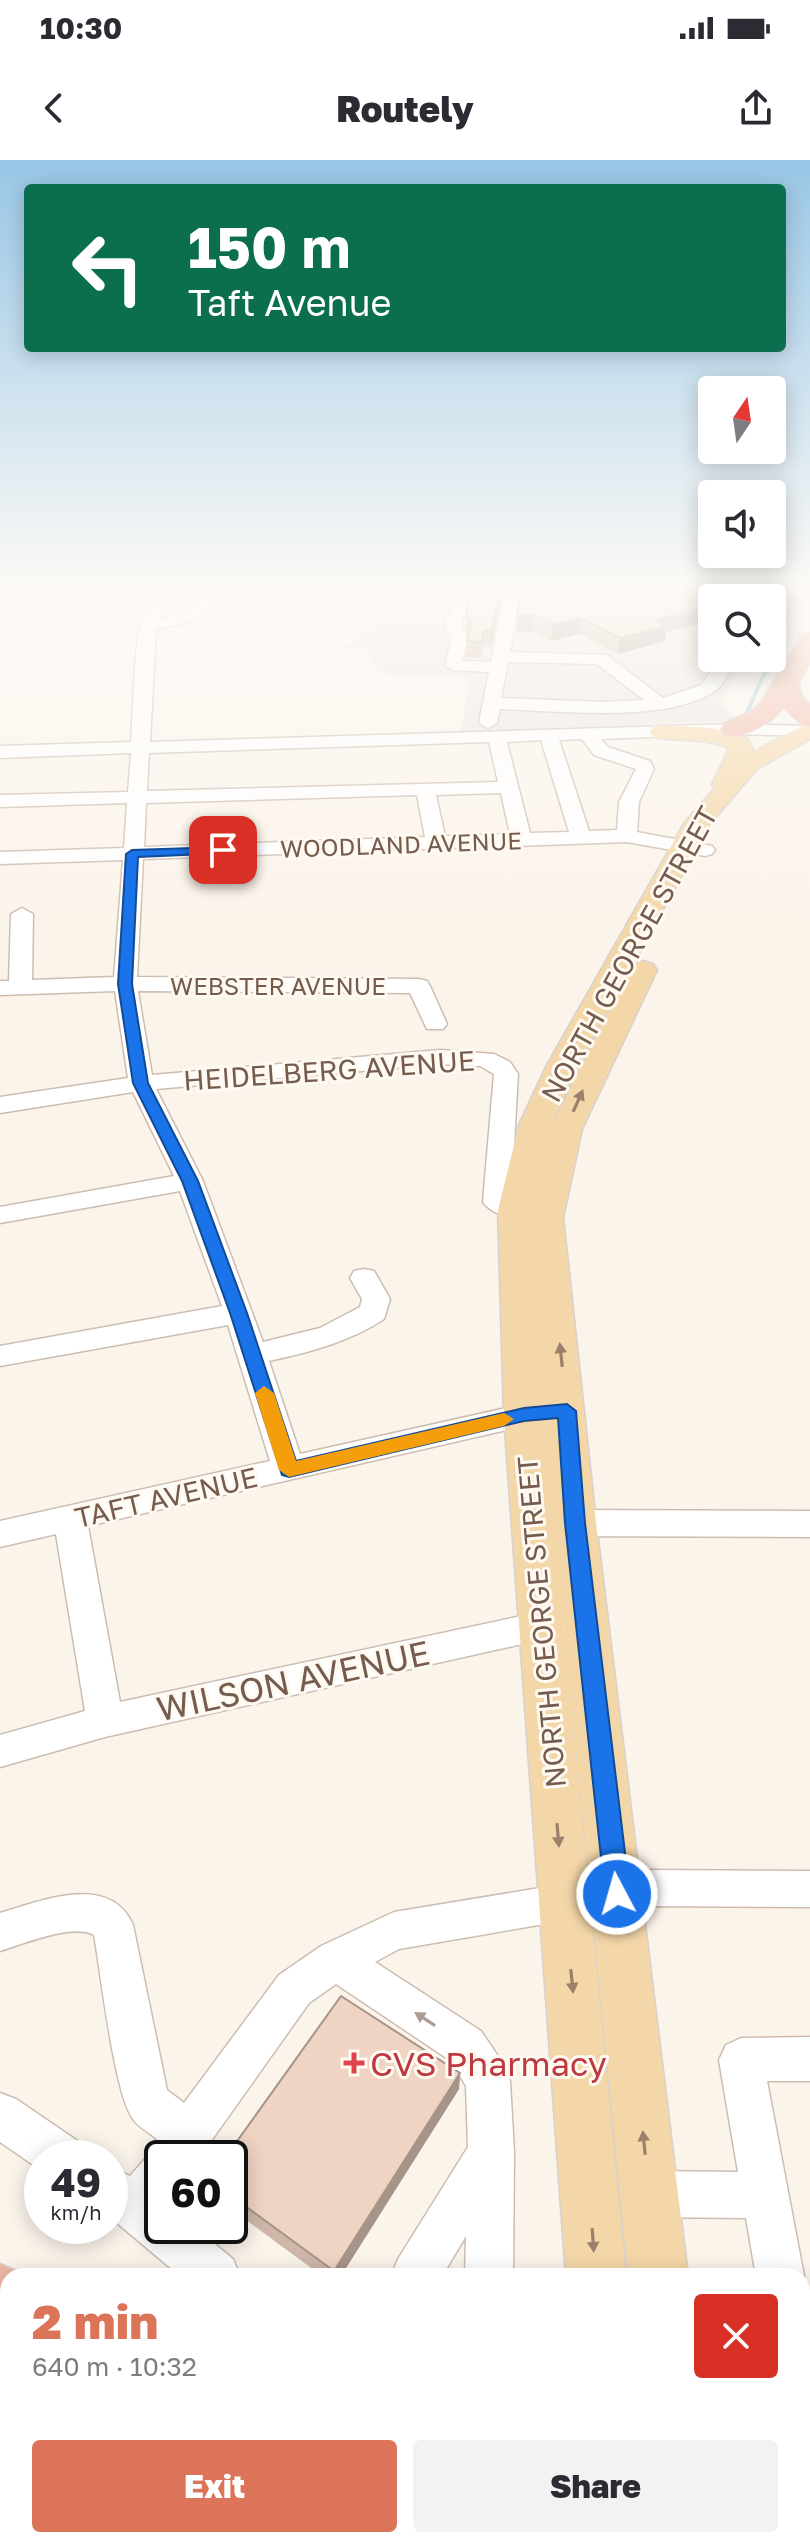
<!DOCTYPE html>
<html lang="en">
<head>
<meta charset="utf-8">
<style>
  :root { --surface:#fff; --page:#f2f2f3; --text:#2b2b33; --muted:#7c7c81; --accent:#dc7459 }
  body { margin:0; font-family:"Golos Text",sans-serif; background:var(--page); color:var(--text); height:100vh; display:flex; flex-direction:column; font-size:30px; white-space:nowrap }
  * { box-sizing:border-box; margin:0 }
  p { font-size:26px; color:var(--muted) }
  .icon { flex:none; width:44px; height:44px; fill:none; stroke:currentColor; stroke-width:2; stroke-linecap:round; stroke-linejoin:round }
  .map { position:relative; flex:1; overflow:hidden }
  .sheet { position:absolute; left:0px; top:2108px; width:810px; height:280px; display:flex; flex-direction:column; background:var(--surface); border-radius:24px 24px 0 0; box-shadow:0 4px 20px #0003 }
  .sheet>* { flex:none }
  .banner { position:absolute; left:24px; top:24px; width:762px; height:168px; border-radius:8px; box-shadow:0 4px 20px #0003; background:#0b6e4f; color:#fff; overflow:hidden }
  .needle { width:52px; rotate:13deg }
  .fabs { position:absolute; left:698px; top:216px; display:grid; gap:16px }
  .fabs a { display:grid; place-items:center; width:88px; height:88px; border-radius:8px; background:var(--surface); box-shadow:0 4px 20px #0003; font-size:40px }
  .speed { position:absolute; left:24px; top:1980px; display:flex; gap:16px; font-size:40px; font-weight:700; text-align:center }
  .speed>* { display:grid; place-content:center; width:104px; height:104px; border-radius:50%; background:var(--surface); box-shadow:0 4px 20px #0003; line-height:1 }
  .speed small { font-size:20px; font-weight:400 }
  .speed .limit { border:4px solid #111; border-radius:12px; background:#fff; color:#111 }
  .pin { position:absolute; display:grid; place-items:center; width:68px; height:68px; color:#fff; margin:-34px; border-radius:16px; box-shadow:0 4px 12px #0006 }
  .me { position:absolute; width:88px; margin:-44px; rotate:354deg; stroke-linejoin:round; filter:drop-shadow(0 0 6px #0008) }
  .turn { display:flex; align-items:center; gap:28px; height:168px; padding:0 32px; font-size:36px }
  .turn .icon { width:104px; height:104px; stroke-width:2.5 }
  .turn b { display:block; font-size:56px; line-height:68px }
  .round { display:grid; place-items:center; flex:none; width:84px; height:84px; border-radius:8px; background:var(--page) }
  .head { display:flex; align-items:center; justify-content:space-between; height:136px; padding:0 32px }
  h1 { font-size:48px; font-weight:800; line-height:60px; color:var(--accent) }
  .cta { display:flex; gap:16px; margin-top:auto; padding:16px 32px }
  .cta a { flex:1; height:92px; border-radius:8px; background:var(--accent); color:#fff; font-size:32px; font-weight:800; line-height:92px; text-align:center }
  .cta a+a { background:var(--page); color:var(--text) }
  .status { display:flex; justify-content:space-between; align-items:center; height:56px; padding:0 40px; background:var(--surface); direction:ltr }
  .status svg { height:22px; fill:currentColor }
  header { display:flex; justify-content:space-between; align-items:center; height:104px; padding:0 32px; background:var(--surface); font-size:36px; font-weight:800 }
  .map>svg:first-child { display:block }
  .industrial { fill:#ebe5e0 }
  .lines { fill:none; stroke-linecap:round; stroke-linejoin:round }
  .stream { stroke:#a7cfd5; stroke-width:4 }
  .minor-casing { stroke:#cdbdb1; stroke-width:3 }
  .major-casing { stroke:#d8d1ce; stroke-width:3 }
  .highway-casing { stroke:#d8d1ce; stroke-width:3 }
  .minor { fill:#fff; fill-rule:evenodd }
  .major { fill:#f4d7a8; fill-rule:evenodd }
  .highway { fill:#f0b8a6; fill-rule:evenodd }
  .wall { fill:#ceb6a9 }
  .shaded-wall { fill:#a79489 }
  .building { fill:#efd4c4; stroke:#a79489; stroke-width:2 }
  .oneway { fill:#9b816a }
  .oneway2 { fill:#ac9d95 }
  .route { fill:#1a73e8; stroke:#114b97; stroke-width:2 }
  .slow { fill:#f59e0b }
  .health-dot { fill:#e0444e; stroke:#fef9f1; stroke-width:3 }
  .labels { text-anchor:middle; dominant-baseline:central; stroke-width:6; stroke-linejoin:round; paint-order:stroke }
  .far-street-label { font-size:24px; fill:#755c4f; stroke:#fef9f1 }
  .street-label { font-size:28px; fill:#755c4f; stroke:#fef9f1 }
  .near-street-label { font-size:34px; fill:#755c4f; stroke:#fef9f1 }
  .near-health-label { font-size:34px; fill:#be3a42; stroke:#fef9f1; text-anchor:start }
</style>
</head>
<body>
<div class="status"><b>10:30</b><svg viewBox="0 0 49 12"><path d="M0 12V9h3v3zM5 12V6h3v6zM10 12V3h3v9zM15 12V0h3v12zM26 1h20v11H26zM47 4h2v5h-2z"/></svg></div>
<header><svg class="icon" aria-label="back" viewBox="0 0 24 24"><path d="M15 5l-7 7 7 7"/></svg>Routely<svg class="icon" aria-label="share" viewBox="0 0 24 24"><path d="M12 15V3M7 8l5-5 5 5M5 13v7h14v-7"/></svg></header>
<div class="map">
<svg width="810" height="2388" viewBox="0 0 810 2388">
  <rect width="100%" height="100%" fill="#fbf4eb"/>
  <!-- industrial -->
  <path class="industrial" d="M 413,430 L 780,430 L 772,452 L 772,438 L 712,438 L 712,498 L 746,498 L 722,540 L 735,561 L 461,572 L 469,519 L 385,514 L 375,507 L 366,487 L 341,488 L 405,448 Z"/>
  <g class="lines">
    <!-- stream -->
    <path class="stream" d="M 751,555 L 748,551 L 762,518 L 779,493 L 779,476 L 795,438 L 787,435 L 789,430"/>
    <defs>
      <path id="minor" d="M 461,430 L 477,430 L 472,447 L 462,459 L 462,469 L 468,478 L 462,501 L 491,502 L 505,430 L 521,430 L 510,492 L 607,495 L 663,538 L 701,525 L 720,498 L 736,498 C 730,510 724,526 712,533 C 662,563 557,551 500,549 L 497,563 L 488,568 L 479,563 L 489,512 L 453,510 L 445,505 L 452,478 L 446,469 L 446,458 L 457,446 ZM 508,502 L 597,504 L 644,540 L 603,542 L 501,538 Z
        M 746,430 L 762,430 L 759,438 L 743,438 Z
        M 193,432 L 208,435 L 214,443 L 193,460 L 156,470 L 150,582 L 733,564 L 810,566 L 810,576 L 733,574 L 601,579 L 608,587 L 650,601 L 654,609 L 639,642 L 637,672 L 712,686 L 715,690 L 712,694 L 705,696 L 627,682 L 143,699 L 137,817 L 419,819 L 427,821 L 430,826 L 447,864 L 443,869 L 427,869 L 410,833 L 138,831 L 152,915 L 440,890 L 494,894 L 510,902 L 518,914 L 511,1038 L 525,1044 L 529,1050 L 525,1056 C 511,1060 492,1054 483,1042 L 494,914 L 480,906 L 440,904 L 156,929 L 203,1021 L 263,1182 L 320,1168 L 360,1147 L 362,1139 L 350,1118 L 354,1111 L 364,1109 L 374,1111 L 390,1139 L 384,1159 C 349,1182 310,1192 269,1201 L 300,1294 L 524,1244 L 545,1242 L 556,1245 L 561,1253 L 556,1261 L 524,1266 L 88,1366 L 120,1542 L 540,1452 L 559,1452 L 571,1456 L 577,1466 L 571,1476 L 559,1480 L 540,1480 L 105,1577 L 0,1607 L 0,1575 L 85,1551 L 56,1374 L 0,1387 L 0,1361 L 270,1301 L 228,1165 L 0,1206 L 0,1186 L 222,1146 L 180,1031 L 0,1063 L 0,1047 L 174,1016 L 133,932 L 0,953 L 0,937 L 128,918 L 115,831 L 0,835 L 0,821 L 9,821 L 11,754 L 22,748 L 33,754 L 32,820 L 114,817 L 123,700 L 0,704 L 0,692 L 124,688 L 127,643 L 0,647 L 0,635 L 128,632 L 131,593 L 0,598 L 0,586 L 131,582 C 133,560 134,478 142,463 C 152,442 171,433 193,432 ZM 185,442 L 198,442 L 181,454 L 160,459 L 170,449 ZM 582,579 L 594,595 L 636,609 L 619,642 L 617,670 L 589,671 L 559,580 ZM 541,580 L 569,672 L 530,673 L 507,582 ZM 489,582 L 498,622 L 147,631 L 149,593 ZM 501,633 L 510,674 L 445,676 L 436,635 ZM 417,635 L 425,677 L 144,687 L 146,643 Z
        M 556,1350 L 810,1351 L 810,1377 L 556,1376 L 544,1372 L 539,1363 L 544,1354 Z
        M 649,1710 L 810,1711 L 810,1747 L 649,1746 L 399,1789 L 375,1802 L 481,1871 L 504,1905 L 510,1921 L 514,1992 L 513,2116 L 465,2116 L 466,2076 L 442,2116 L 391,2116 L 398,2099 L 468,1987 L 466,1926 L 451,1901 L 336,1824 L 309,1843 L 199,1998 L 162,1998 L 162,2066 L 193,2066 L 233,2099 L 240,2116 L 180,2116 L 110,2057 L 110,2007 L 130,2016 L 151,1992 L 157,1979 C 150,1973 138,1967 133,1959 C 114,1933 101,1813 94,1775 C 74,1763 23,1784 0,1791 L 0,1753 C 41,1741 110,1712 133,1765 L 167,1930 L 184,1943 L 279,1815 L 321,1786 L 394,1752 Z
        M 810,1877 L 810,1921 L 767,1921 L 804,2116 L 802,2120 L 802,2116 L 756,2116 L 746,2058 L 649,2057 L 633,2050 L 626,2034 L 633,2018 L 649,2011 L 738,2012 L 719,1900 L 726,1885 L 741,1878 Z
        M 0,1933 L 16,1939 L 79,1982 L 86,1998 L 42,1998 L 42,2011 L 0,1982 Z
        M 802,2138 L 810,2138 L 810,2186 L 802,2186 Z
        M 802,2271 L 810,2271 L 810,2323 L 802,2323 Z
        M 8,2350 L 8,2380 L 33,2380 L 29,2388 L 0,2388 L 0,2353 Z
        M 802,2353 L 810,2356 L 810,2388 L 778,2388 L 776,2380 L 802,2380 Z"/>
      <path id="major" d="M 810,562 L 810,579 L 757,609 L 709,665 L 633,804 L 643,801 L 653,804 L 657,810 L 582,969 L 563,1058 L 596,1363 L 688,2116 L 628,2116 L 560,1426 L 626,2116 L 566,2116 L 504,1255 L 498,1050 L 519,965 L 547,905 L 685,662 L 715,628 L 712,624 L 729,589 C 707,576 678,583 653,577 L 650,572 L 653,567 L 661,565 L 711,568 L 747,578 L 753,589 L 751,593 ZM 621,826 L 551,967 L 577,905 Z
        M 583,2380 L 649,2380 L 651,2388 L 583,2388 Z
        M 652,2380 L 718,2380 L 720,2388 L 652,2388 Z"/>
      <path id="highway" d="M 810,473 L 810,502 L 799,523 L 802,537 L 810,544 L 810,566 L 801,564 L 783,547 C 770,565 746,580 724,575 L 720,569 L 724,563 L 750,552 L 761,542 L 802,475 Z
        M 0,2104 L 28,2116 L 8,2116 L 8,2180 L 0,2177 Z
        M 0,2278 L 8,2282 L 8,2361 L 0,2358 Z
        M 33,2380 L 118,2380 L 121,2388 L 37,2388 Z
        M 259,2380 L 344,2380 L 347,2388 L 263,2388 Z
        M 540,2380 L 619,2380 L 615,2388 L 537,2388 Z"/>
    </defs>
    <!-- minor casing -->
    <use href="#minor" class="minor-casing"/>
    <!-- major casing -->
    <use href="#major" class="major-casing"/>
    <!-- highway casing -->
    <use href="#highway" class="highway-casing"/>
    <!-- minor -->
    <use href="#minor" class="minor"/>
    <!-- major -->
    <use href="#major" class="major"/>
    <!-- highway -->
    <use href="#highway" class="highway"/>
  </g>
  <!-- wall -->
  <path class="wall" d="M 440,430 L 460,430 L 455,442 L 440,442 Z
    M 476,430 L 504,430 L 491,487 L 483,486 L 481,498 L 466,497 L 467,481 L 468,474 L 466,470 L 466,454 Z
    M 615,434 L 712,438 L 712,460 L 666,472 L 665,481 L 618,494 L 579,474 L 552,481 L 532,471 L 517,472 L 517,456 L 547,436 Z
    M 460,1913 L 459,1929 L 341,2116 L 322,2116 L 230,2048 L 230,1998 Z"/>
  <!-- shaded-wall -->
  <path class="shaded-wall" d="M 455,430 L 460,430 L 455,442 Z
    M 501,430 L 504,430 L 491,487 L 491,471 Z
    M 712,445 L 712,460 L 666,472 L 665,481 L 618,494 L 620,478 L 655,460 Z
    M 533,455 L 532,471 L 517,472 L 517,456 Z
    M 580,458 L 579,474 L 552,481 L 552,465 Z
    M 460,1913 L 459,1929 L 341,2116 L 334,2116 L 334,2111 Z"/>
  <!-- building -->
  <path class="building" d="M 476,430 L 501,430 L 491,471 L 484,471 L 482,482 L 467,481 L 471,463 L 466,454 L 468,442 Z
    M 522,430 L 546,430 L 547,436 L 573,430 L 606,430 L 615,434 L 632,430 L 708,430 L 727,438 L 712,438 L 712,445 L 655,460 L 667,466 L 620,478 L 580,458 L 552,465 L 533,455 L 517,456 Z
    M 341,1836 L 460,1913 L 334,2111 L 230,2035 L 230,1998 L 225,1998 Z"/>
  <!-- one-way arrows -->
  <defs><path id="oneway-solid" d="M-6-.8H1V-3.2L6.5 0L1 3.2V.8H-6Z" transform="scale(2)"/></defs>
  <g class="oneway">
    <use href="#oneway-solid" transform="translate(578 941) rotate(-66)"/>
    <use href="#oneway-solid" transform="translate(561 1195) rotate(-96)"/>
    <use href="#oneway-solid" transform="translate(558 1675) rotate(85)"/>
    <use href="#oneway-solid" transform="translate(572 1821) rotate(84)"/>
    <use href="#oneway-solid" transform="translate(644 1983) rotate(-96)"/>
    <use href="#oneway-solid" transform="translate(593 2080) rotate(86)"/>
  </g>
  <use class="oneway2" href="#oneway-solid" transform="translate(425 1859) rotate(-147)"/>
  <!-- sky -->
  <linearGradient id="sky" x2="0" y2="1"><stop stop-color="#98c6e6"/><stop offset="0.56" stop-color="#fdfaf6"/><stop offset="1" stop-color="#fdfaf6" stop-opacity="0"/></linearGradient>
  <rect width="810" height="764" fill="url(#sky)"/>
  <!-- route -->
  <path class="route" d="M 223,687 L 230,690 L 228,693 L 138,697 L 132,824 L 148,923 L 198,1021 L 247,1153 L 296,1301 L 524,1248 L 567,1244 L 576,1251 L 585,1363 L 630,1734 L 626,1742 L 617,1745 L 609,1742 L 605,1734 L 565,1363 L 558,1258 L 524,1261 L 289,1317 L 282,1315 L 230,1153 L 182,1021 L 133,923 L 118,824 L 126,694 L 132,690 Z"/>
  <!-- slow -->
  <path class="slow" d="M 264,1226 L 274,1233 L 296,1301 L 504,1253 L 514,1259 L 504,1266 L 289,1317 L 279,1310 L 255,1233 Z"/>
  <!-- markers -->
  <path class="health-dot" d="M350 1891h8v8h8v8h-8v8h-8v-8h-8v-8h8z"/>
  <g class="labels">
    <!-- far-street labels -->
    <g class="far-street-label">
      <text transform="translate(401 684) rotate(-2)">WOODLAND AVENUE</text>
      <text x="278" y="825">WEBSTER AVENUE</text>
    </g>
    <!-- street labels -->
    <g class="street-label">
      <text transform="translate(629 794) rotate(-61)">NORTH GEORGE STREET</text>
      <text transform="translate(329 910) rotate(-4)">HEIDELBERG AVENUE</text>
      <text transform="translate(166 1337) rotate(-13)">TAFT AVENUE</text>
      <text transform="translate(541 1462) rotate(-95)">NORTH GEORGE STREET</text>
    </g>
    <!-- near-street labels -->
    <g class="near-street-label">
      <text transform="translate(293 1520) rotate(-12)">WILSON AVENUE</text>
    </g>
    <!-- near-health labels -->
    <g class="near-health-label">
      <text x="370" y="1903">CVS Pharmacy</text>
    </g>
  </g>
</svg>
<div class="fabs">
<a><svg class="needle" viewBox="-14 -14 28 28"><path d="M0-13l5 13h-10z" fill="#e53935"/><path d="M0 13l5-13h-10z" fill="#7c7c81"/></svg></a>
<a><svg class="icon" aria-label="sound" viewBox="0 0 24 24"><path d="M4 9h4l5-4v14l-5-4H4zM17 9q2 3 0 6"/></svg></a>
<a><svg class="icon" aria-label="search" viewBox="0 0 24 24"><circle cx="10" cy="10" r="6"/><path d="M15 15l6 6"/></svg></a>
</div>
<div class="speed"><div>49<small>km/h</small></div><div class="limit">60</div></div>
<div class="pin" style="left:223px;top:690px;background:#d93025"><svg class="icon" aria-label="arrive" viewBox="0 0 24 24"><path d="M6 21V4h12l-3 4 3 4H6"/></svg></div>
<svg class="me" style="left:617px;top:1734px" viewBox="-20 -20 40 40"><circle r="17" fill="#1a73e8" stroke="#fff" stroke-width="3"/><path d="M0-11L8 9 0 5-8 9z" fill="#fff"/></svg>
<div class="banner">
<div class="turn"><svg class="icon" aria-label="left" viewBox="0 0 24 24"><path d="M17 20v-9H6M10 6l-5 5 5 5"/></svg><div><b>150 m</b>Taft Avenue</div></div>
</div>
<section class="sheet">
<div class="head"><div><h1>2 min</h1><p>640 m · 10:32</p></div><a class="round" style="background:#d93025;color:#fff"><svg class="icon" aria-label="close" viewBox="0 0 24 24"><path d="M6 6l12 12M18 6L6 18"/></svg></a></div>
<div class="cta"><a>Exit</a><a>Share</a></div>
</section>
</div>
</body>
</html>
